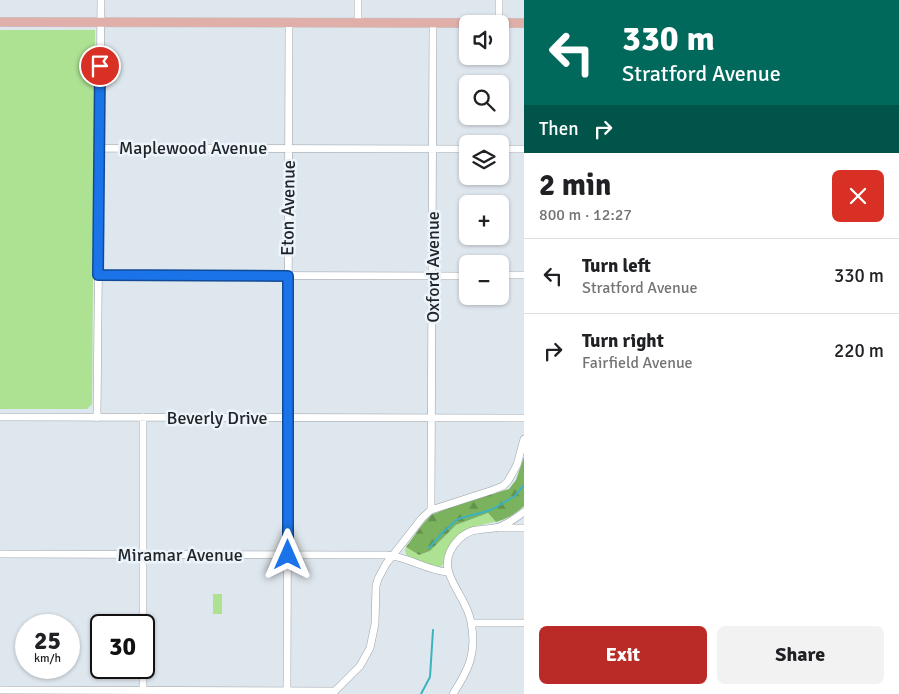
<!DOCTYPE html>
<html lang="en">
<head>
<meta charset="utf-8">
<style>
  :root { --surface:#fff; --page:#f2f2f2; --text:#202124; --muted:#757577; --line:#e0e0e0; --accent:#ba2b27 }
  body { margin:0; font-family:Signika,sans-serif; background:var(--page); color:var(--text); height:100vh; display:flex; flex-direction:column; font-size:19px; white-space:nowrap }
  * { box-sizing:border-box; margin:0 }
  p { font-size:16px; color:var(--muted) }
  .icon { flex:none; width:28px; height:28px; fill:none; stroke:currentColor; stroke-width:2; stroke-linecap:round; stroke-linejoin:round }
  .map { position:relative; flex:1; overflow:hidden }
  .panel { display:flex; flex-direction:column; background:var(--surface); width:375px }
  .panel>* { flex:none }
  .hud { background:#00695c; color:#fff; overflow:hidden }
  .buttons { position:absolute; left:459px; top:15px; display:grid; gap:10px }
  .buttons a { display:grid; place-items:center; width:50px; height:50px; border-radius:8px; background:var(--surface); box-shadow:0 1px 4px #0004; font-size:25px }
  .speed { position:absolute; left:15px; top:614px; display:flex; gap:10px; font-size:25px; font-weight:700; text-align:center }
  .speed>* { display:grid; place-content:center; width:65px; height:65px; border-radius:50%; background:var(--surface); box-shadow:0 1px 4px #0004; line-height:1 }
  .speed small { font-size:12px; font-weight:400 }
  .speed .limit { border:2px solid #111; border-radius:8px; background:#fff; color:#111 }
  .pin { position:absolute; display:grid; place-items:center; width:42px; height:42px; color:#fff; margin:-21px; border:2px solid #fff; border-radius:50%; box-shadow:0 1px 5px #0007 }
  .me { position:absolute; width:55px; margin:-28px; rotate:0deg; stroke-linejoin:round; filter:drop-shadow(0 0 4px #0008) }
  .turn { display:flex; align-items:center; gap:18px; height:105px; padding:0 15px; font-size:22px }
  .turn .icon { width:65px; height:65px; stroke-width:2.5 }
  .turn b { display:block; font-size:35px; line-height:42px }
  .then { display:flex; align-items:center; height:48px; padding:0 15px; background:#0003; gap:10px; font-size:19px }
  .round { display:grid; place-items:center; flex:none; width:52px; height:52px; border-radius:8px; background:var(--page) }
  .overview { display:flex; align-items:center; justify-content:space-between; height:85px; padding:0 15px }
  h1 { font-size:30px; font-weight:700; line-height:38px }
  .cta { display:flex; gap:10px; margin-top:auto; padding:10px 15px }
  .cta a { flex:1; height:58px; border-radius:8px; background:var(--accent); color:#fff; font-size:20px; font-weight:700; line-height:58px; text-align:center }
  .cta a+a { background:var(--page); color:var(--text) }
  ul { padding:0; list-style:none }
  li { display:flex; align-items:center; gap:15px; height:75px; padding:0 15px; border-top:1px solid var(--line) }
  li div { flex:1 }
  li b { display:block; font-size:19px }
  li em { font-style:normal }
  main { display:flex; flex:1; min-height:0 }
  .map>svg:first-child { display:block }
  .grass { fill:#ade293 }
  .forest { fill:url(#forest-firs) }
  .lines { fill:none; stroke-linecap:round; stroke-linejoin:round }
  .stream { stroke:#3cb2c0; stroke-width:2 }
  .minor-casing { stroke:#99a0a7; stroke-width:8 }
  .major-casing { stroke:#c6c6c7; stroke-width:10 }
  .minor { stroke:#fff; stroke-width:7 }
  .major { stroke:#e1afaa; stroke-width:9 }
  .route-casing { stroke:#114b97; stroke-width:12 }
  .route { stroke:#1a73e8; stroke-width:9 }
  .labels { text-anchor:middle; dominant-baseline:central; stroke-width:5; stroke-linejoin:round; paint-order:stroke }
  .street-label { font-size:18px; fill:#222528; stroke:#ecf4fc }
</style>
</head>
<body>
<main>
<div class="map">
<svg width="524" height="694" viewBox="0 0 524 694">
  <defs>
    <pattern id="forest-firs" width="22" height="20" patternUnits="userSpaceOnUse" patternTransform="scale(1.25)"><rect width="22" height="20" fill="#7ab25d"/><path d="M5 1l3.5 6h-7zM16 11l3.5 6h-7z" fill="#64914d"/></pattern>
  </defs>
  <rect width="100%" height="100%" fill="#dfe7ee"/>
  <!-- grass -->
  <path class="grass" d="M 0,30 L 95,30 L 92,404 L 87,409 L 0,409 Z
    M 488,513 L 496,522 C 476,525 458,529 449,549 C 446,555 446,561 441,567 C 429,568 417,561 407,556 L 405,551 L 406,547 L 419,555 L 430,551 L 456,525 Z
    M 213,594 L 222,594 L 222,614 L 213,614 Z"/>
  <!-- forest -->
  <path class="forest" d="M 524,457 L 524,506 C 515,514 507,519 496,522 L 488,513 L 456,525 L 430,551 L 419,555 L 406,547 L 422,525 L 431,515 L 453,506 L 509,489 L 516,480 Z"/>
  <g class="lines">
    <!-- stream -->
    <path class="stream" d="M 429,548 L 443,532 L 458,519 L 491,510 L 515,496 L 524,485
      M 421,694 L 430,677 L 433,630"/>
    <defs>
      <path id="minor" d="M 358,0 L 358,23
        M 499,23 L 499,0
        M 99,148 L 468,149
        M 500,149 L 524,149
        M 98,275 L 468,276
        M 500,275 L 524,275
        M 0,417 L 524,418
        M 97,418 L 101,0
        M 431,510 L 433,23
        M 499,528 L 524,528
        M 0,554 L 387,555 C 408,557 426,570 447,572
        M 472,623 L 524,623
        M 143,625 L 143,417
        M 143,668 L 143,694
        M 0,690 L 335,691
        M 287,694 L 289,23
        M 332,694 L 360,666 L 370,648 L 375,624 L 376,586 L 378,579 L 386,564 L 422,518 L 431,510 L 493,490 L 503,486 L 508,481 L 517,465 L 524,439
        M 453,694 C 469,669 477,653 471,622 C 466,591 429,570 459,539 C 470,528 480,530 494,528 C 504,527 516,518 524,512"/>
      <path id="major" d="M 0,22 L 524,23"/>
    </defs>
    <!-- minor casing -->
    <use href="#minor" class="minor-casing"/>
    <!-- major casing -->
    <use href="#major" class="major-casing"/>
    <!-- minor -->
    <use href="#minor" class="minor"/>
    <!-- major -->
    <use href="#major" class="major"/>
  </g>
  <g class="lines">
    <defs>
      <path id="route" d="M 100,66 L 98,275 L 288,276 L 288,555"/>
    </defs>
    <!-- route casing -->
    <use href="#route" class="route-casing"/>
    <!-- route -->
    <use href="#route" class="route"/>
  </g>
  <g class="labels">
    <!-- street labels -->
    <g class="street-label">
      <text x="193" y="148">Maplewood Avenue</text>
      <text transform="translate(288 208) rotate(-89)">Eton Avenue</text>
      <text transform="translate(433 267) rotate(-90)">Oxford Avenue</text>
      <text x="217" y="418">Beverly Drive</text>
      <text x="180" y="555">Miramar Avenue</text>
    </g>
  </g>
</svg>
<div class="buttons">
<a><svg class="icon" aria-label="sound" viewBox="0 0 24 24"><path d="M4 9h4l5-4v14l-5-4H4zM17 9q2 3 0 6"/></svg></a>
<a><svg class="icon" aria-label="search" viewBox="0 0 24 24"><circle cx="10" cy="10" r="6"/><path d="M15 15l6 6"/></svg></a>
<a><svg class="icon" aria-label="layers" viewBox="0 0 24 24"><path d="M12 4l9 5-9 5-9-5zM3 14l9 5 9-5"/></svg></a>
<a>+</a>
<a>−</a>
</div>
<div class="speed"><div>25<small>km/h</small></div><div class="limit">30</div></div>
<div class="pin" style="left:100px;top:66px;background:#d93025"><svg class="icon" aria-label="arrive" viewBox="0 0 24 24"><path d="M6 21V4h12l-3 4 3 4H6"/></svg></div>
<svg class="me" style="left:288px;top:555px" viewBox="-20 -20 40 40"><path d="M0-17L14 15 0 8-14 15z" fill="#1a73e8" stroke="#fff" stroke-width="4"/></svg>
</div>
<section class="panel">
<div class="hud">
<div class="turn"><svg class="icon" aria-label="left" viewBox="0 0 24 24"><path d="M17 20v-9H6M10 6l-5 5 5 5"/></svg><div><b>330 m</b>Stratford Avenue</div></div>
<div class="then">Then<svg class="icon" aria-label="right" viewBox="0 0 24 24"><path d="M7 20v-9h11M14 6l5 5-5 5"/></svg></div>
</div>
<div class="overview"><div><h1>2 min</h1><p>800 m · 12:27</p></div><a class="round" style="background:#d93025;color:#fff"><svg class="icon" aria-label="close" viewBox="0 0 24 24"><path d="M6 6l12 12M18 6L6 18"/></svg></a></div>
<ul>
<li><svg class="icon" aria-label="left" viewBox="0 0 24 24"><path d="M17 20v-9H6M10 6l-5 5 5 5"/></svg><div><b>Turn left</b><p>Stratford Avenue</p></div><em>330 m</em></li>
<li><svg class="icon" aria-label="right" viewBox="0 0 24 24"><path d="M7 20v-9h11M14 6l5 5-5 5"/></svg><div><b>Turn right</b><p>Fairfield Avenue</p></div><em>220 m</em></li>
</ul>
<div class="cta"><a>Exit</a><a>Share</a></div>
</section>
</main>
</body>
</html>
